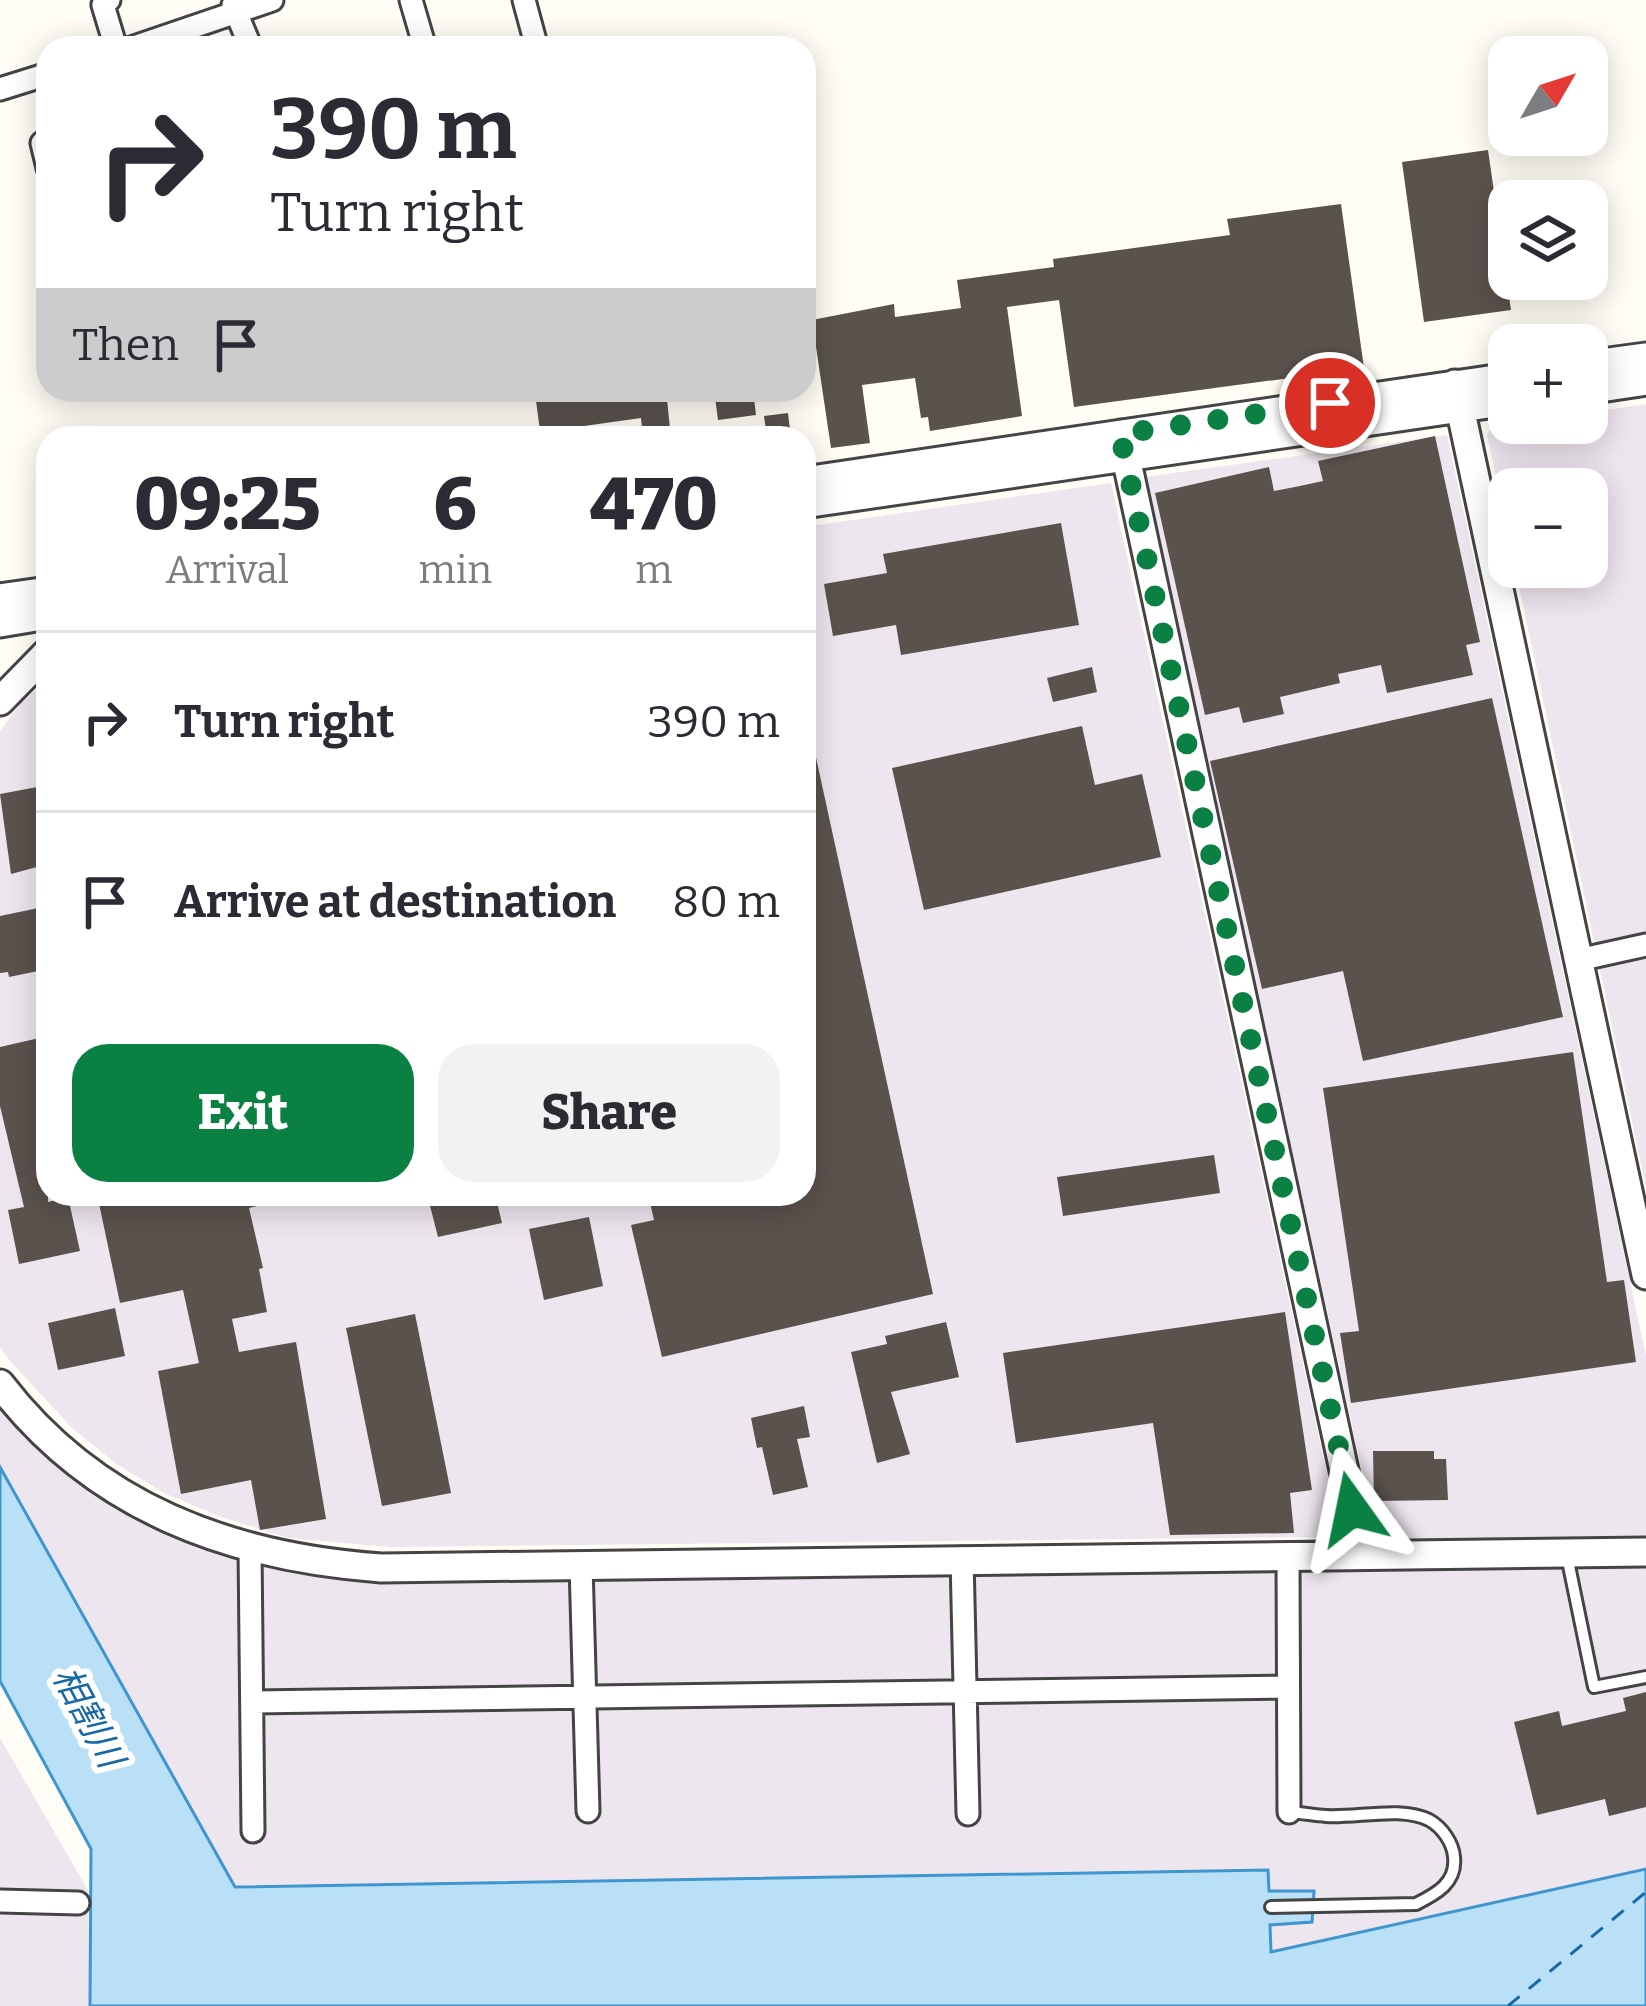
<!DOCTYPE html>
<html lang="en">
<head>
<meta charset="utf-8">
<style>
  :root { --surface:#fff; --page:#f2f2f3; --text:#2b2b33; --muted:#7c7c81; --line:#e1e1e2; --accent:#0b8043 }
  body { margin:0; font-family:Bitter,"Noto Sans JP",serif; background:var(--page); color:var(--text); height:100vh; display:flex; flex-direction:column; font-size:45px; white-space:nowrap }
  * { box-sizing:border-box; margin:0 }
  p { font-size:39px; color:var(--muted) }
  .icon { flex:none; width:66px; height:66px; fill:none; stroke:currentColor; stroke-width:2; stroke-linecap:round; stroke-linejoin:round }
  .map { position:relative; flex:1; overflow:hidden }
  .side { position:absolute; left:36px; top:426px; width:780px; height:780px; display:flex; flex-direction:column; background:var(--surface); border-radius:36px; box-shadow:0 6px 30px #0003 }
  .side>* { flex:none }
  .guide { position:absolute; left:36px; top:36px; width:780px; height:366px; border-radius:36px; box-shadow:0 6px 30px #0003; background:#fff; color:var(--text); overflow:hidden }
  .needle { width:78px; rotate:51deg }
  .tools { position:absolute; left:1488px; top:36px; display:grid; gap:24px }
  .tools a { display:grid; place-items:center; width:120px; height:120px; border-radius:24px; background:var(--surface); box-shadow:0 6px 30px #0003; font-size:60px }
  .pin { position:absolute; display:grid; place-items:center; width:102px; height:102px; color:#fff; margin:-51px; border:6px solid #fff; border-radius:50%; box-shadow:0 3px 12px #0007 }
  .me { position:absolute; width:132px; margin:-66px; rotate:348deg; stroke-linejoin:round; filter:drop-shadow(0 0 9px #0008) }
  .turn { display:flex; align-items:center; gap:42px; height:252px; padding:0 36px; font-size:54px }
  .turn .icon { width:156px; height:156px; stroke-width:2.5 }
  .turn b { display:block; font-size:84px; line-height:102px }
  .then { display:flex; align-items:center; height:114px; padding:0 36px; background:#0003; gap:24px; font-size:45px }
  .eta { display:flex; justify-content:space-evenly; align-items:center; height:204px; text-align:center }
  .eta b { font-size:72px; font-weight:800; line-height:84px }
  .action { display:flex; gap:24px; margin-top:auto; padding:24px 36px }
  .action a { flex:1; height:138px; border-radius:36px; background:var(--accent); color:#fff; font-size:48px; font-weight:800; line-height:138px; text-align:center }
  .action a+a { background:var(--page); color:var(--text) }
  ul { padding:0; list-style:none }
  li { display:flex; align-items:center; gap:36px; height:180px; padding:0 36px; border-top:3px solid var(--line) }
  li div { flex:1 }
  li b { display:block; font-size:45px }
  li em { font-style:normal }
  .map>svg:first-child { display:block }
  .industrial { fill:#eee6ef }
  .water { fill:#b9e0f7; stroke:#3f96cf; stroke-width:3 }
  .lines { fill:none; stroke-linecap:round; stroke-linejoin:round }
  .ferry { stroke:#1768a6; stroke-width:3; stroke-dasharray:15 12; stroke-linecap:butt }
  .building { fill:#5a524d }
  .service-casing { stroke:#444; stroke-width:16 }
  .minor-casing { stroke:#444; stroke-width:27 }
  .tertiary-casing { stroke:#444; stroke-width:33 }
  .service { stroke:#fff; stroke-width:10 }
  .minor { stroke:#fff; stroke-width:21 }
  .tertiary { stroke:#fff; stroke-width:27 }
  .route { stroke:#0b8043; stroke-width:21; stroke-dasharray:0 37.8 }
  .labels { text-anchor:middle; dominant-baseline:central; stroke-width:12; stroke-linejoin:round; paint-order:stroke }
  .water-label { font-size:36px; font-style:italic; fill:#1768a6; stroke:#fff }
</style>
</head>
<body>
<div class="map">
<svg width="1646" height="2006" viewBox="0 0 1646 2006">
  <rect width="100%" height="100%" fill="#fffdf5"/>
  <!-- industrial -->
  <path class="industrial" d="M 1646,404 L 1646,1188 L 1515,567 L 1587,567 L 1587,489 L 1509,489 L 1509,540 L 1487,435 L 1491,427 L 1587,423 L 1587,413 Z
    M 1447,435 L 1646,1356 L 1646,1542 L 1385,1543 L 1376,1534 L 1145,477 Z
    M 1111,483 L 1336,1516 L 1320,1537 L 389,1547 L 289,1538 L 221,1517 L 164,1493 L 115,1463 L 72,1428 L 10,1361 L 0,1347 L 0,731 L 21,703 L 48,680 L 48,1194 L 804,1194 L 804,527 Z
    M 0,1405 L 107,1499 L 179,1538 L 215,1552 L 324,1576 L 389,1580 L 1646,1564 L 1646,1869 L 1270,1953 L 1269,1925 L 1314,1892 L 1268,1891 L 1267,1870 L 235,1887 L 0,1466 Z
    M 0,1738 L 88,1890 L 90,2006 L 0,2006 Z"/>
  <!-- water -->
  <path class="water" d="M 0,1467 L 235,1887 L 1268,1870 L 1269,1891 L 1314,1891 L 1312,1922 L 1270,1925 L 1271,1952 L 1646,1869 L 1646,2006 L 90,2006 L 91,1849 L 0,1681 Z"/>
  <g class="lines">
    <!-- ferry -->
    <path class="ferry" d="M 1508,2006 L 1646,1892"/>
  </g>
  <!-- building -->
  <path class="building" d="M 1488,150 L 1511,310 L 1424,322 L 1402,162 Z
    M 1341,204 L 1364,368 L 1074,407 L 1059,300 L 1007,307 L 1022,416 L 930,431 L 928,417 L 921,418 L 915,378 L 862,385 L 870,443 L 831,448 L 812,320 L 894,304 L 895,317 L 961,308 L 957,280 L 1054,267 L 1053,259 L 1230,235 L 1227,219 Z
    M 546,390 L 666,390 L 671,438 L 643,438 L 641,418 L 584,426 L 586,438 L 541,438 L 536,401 L 547,399 Z
    M 714,390 L 753,390 L 756,415 L 718,420 Z
    M 788,413 L 791,438 L 767,438 L 764,416 Z
    M 1435,436 L 1480,642 L 1466,645 L 1473,675 L 1387,693 L 1381,665 L 1338,674 L 1340,683 L 1280,697 L 1284,714 L 1243,723 L 1239,707 L 1205,715 L 1155,493 L 1269,467 L 1274,491 L 1295,487 L 1323,481 L 1318,461 Z
    M 1061,523 L 1079,625 L 901,655 L 896,625 L 833,636 L 824,584 L 887,573 L 883,554 Z
    M 1092,667 L 1097,692 L 1053,702 L 1047,678 Z
    M 1492,698 L 1563,1017 L 1363,1061 L 1343,971 L 1262,989 L 1210,761 Z
    M 1082,726 L 1095,785 L 1142,774 L 1161,857 L 924,910 L 892,768 Z
    M 810,730 L 933,1294 L 662,1357 L 631,1225 L 654,1220 L 648,1194 L 804,1194 L 804,731 Z
    M 48,785 L 48,864 L 11,874 L 0,794 Z
    M 48,906 L 48,969 L 9,977 L 8,972 L 0,973 L 0,916 Z
    M 48,1036 L 48,1202 L 68,1197 L 80,1251 L 19,1264 L 8,1210 L 24,1207 L 0,1106 L 0,1047 Z
    M 1573,1052 L 1607,1282 L 1624,1280 L 1636,1362 L 1351,1403 L 1340,1333 L 1359,1331 L 1323,1088 Z
    M 1214,1155 L 1220,1193 L 1063,1216 L 1057,1177 Z
    M 97,1194 L 281,1194 L 282,1200 L 249,1208 L 263,1268 L 259,1269 L 267,1312 L 232,1319 L 239,1352 L 296,1342 L 326,1519 L 260,1530 L 251,1480 L 181,1494 L 158,1371 L 199,1363 L 183,1290 L 120,1303 Z
    M 427,1194 L 495,1194 L 502,1223 L 438,1237 Z
    M 589,1217 L 603,1286 L 544,1300 L 529,1229 Z
    M 115,1308 L 125,1356 L 58,1370 L 48,1323 Z
    M 1285,1312 L 1312,1490 L 1290,1493 L 1294,1533 L 1170,1535 L 1153,1423 L 1016,1443 L 1003,1353 Z
    M 415,1314 L 451,1493 L 382,1506 L 346,1328 Z
    M 946,1322 L 959,1377 L 891,1392 L 910,1454 L 877,1463 L 851,1352 L 887,1344 L 885,1336 Z
    M 804,1406 L 810,1437 L 797,1439 L 808,1487 L 773,1495 L 762,1447 L 757,1448 L 751,1418 Z
    M 1373,1451 L 1434,1451 L 1434,1459 L 1446,1459 L 1448,1500 L 1374,1501 Z
    M 1646,1692 L 1646,1807 L 1609,1816 L 1605,1799 L 1537,1815 L 1514,1722 L 1559,1711 L 1562,1726 L 1626,1711 L 1623,1698 Z"/>
  <g class="lines">
    <defs>
      <path id="service" d="M 1567,1556 L 1594,1687 L 1646,1677
        M 1271,1907 L 1416,1904 C 1436,1894 1457,1883 1454,1857 C 1453,1843 1442,1827 1429,1820 C 1401,1806 1357,1818 1326,1816 C 1314,1815 1302,1813 1289,1812"/>
      <path id="minor" d="M 109,0 L 103,5 L 116,48
        M 411,0 L 425,48
        M 524,0 L 537,48
        M 233,5 L 251,48
        M 131,48 L 272,0
        M 0,89 L 48,74
        M 48,141 L 42,143 L 48,168
        M 1578,960 L 1646,945
        M 250,1549 L 253,1831
        M 962,1558 L 968,1814
        M 1288,1558 L 1289,1812
        M 581,1565 L 588,1811
        M 252,1702 L 1287,1687
        M 0,1901 L 78,1903"/>
      <path id="tertiary" d="M 1587,365 L 1646,357
        M 1455,384 L 1646,1275
        M 1587,390 L 1646,381
        M 1121,434 L 1362,1554
        M 804,481 L 1509,377
        M 804,504 L 1509,401
        M 0,598 L 48,591
        M 0,623 L 48,615
        M 0,701 L 48,652
        M 0,1384 C 95,1508 230,1557 381,1568 L 1646,1552"/>
    </defs>
    <!-- service casing -->
    <use href="#service" class="service-casing"/>
    <!-- minor casing -->
    <use href="#minor" class="minor-casing"/>
    <!-- tertiary casing -->
    <use href="#tertiary" class="tertiary-casing"/>
    <!-- service -->
    <use href="#service" class="service"/>
    <!-- minor -->
    <use href="#minor" class="minor"/>
    <!-- tertiary -->
    <use href="#tertiary" class="tertiary"/>
  </g>
  <g class="lines">
    <!-- route -->
    <path class="route" d="M 1330,403 L 1120,434 L 1352,1509"/>
  </g>
  <g class="labels">
    <!-- water labels -->
    <g class="water-label">
      <text transform="translate(88 1717) rotate(62)">相割川</text>
    </g>
  </g>
</svg>
<div class="tools">
<a><svg class="needle" viewBox="-14 -14 28 28"><path d="M0-13l5 13h-10z" fill="#e53935"/><path d="M0 13l5-13h-10z" fill="#7c7c81"/></svg></a>
<a><svg class="icon" aria-label="layers" viewBox="0 0 24 24"><path d="M12 4l9 5-9 5-9-5zM3 14l9 5 9-5"/></svg></a>
<a>+</a>
<a>−</a>
</div>
<div class="pin" style="left:1330px;top:403px;background:#d93025"><svg class="icon" aria-label="arrive" viewBox="0 0 24 24"><path d="M6 21V4h12l-3 4 3 4H6"/></svg></div>
<svg class="me" style="left:1352px;top:1509px" viewBox="-20 -20 40 40"><path d="M0-17L14 15 0 8-14 15z" fill="#0b8043" stroke="#fff" stroke-width="4"/></svg>
<div class="guide">
<div class="turn"><svg class="icon" aria-label="right" viewBox="0 0 24 24"><path d="M7 20v-9h11M14 6l5 5-5 5"/></svg><div><b>390 m</b>Turn right</div></div>
<div class="then">Then<svg class="icon" aria-label="arrive" viewBox="0 0 24 24"><path d="M6 21V4h12l-3 4 3 4H6"/></svg></div>
</div>
<section class="side">
<div class="eta">
<div><b>09:25</b><p>Arrival</p></div>
<div><b>6</b><p>min</p></div>
<div><b>470</b><p>m</p></div>
</div>
<ul>
<li><svg class="icon" aria-label="right" viewBox="0 0 24 24"><path d="M7 20v-9h11M14 6l5 5-5 5"/></svg><div><b>Turn right</b></div><em>390 m</em></li>
<li><svg class="icon" aria-label="arrive" viewBox="0 0 24 24"><path d="M6 21V4h12l-3 4 3 4H6"/></svg><div><b>Arrive at destination</b></div><em>80 m</em></li>
</ul>
<div class="action"><a>Exit</a><a>Share</a></div>
</section>
</div>
</body>
</html>
